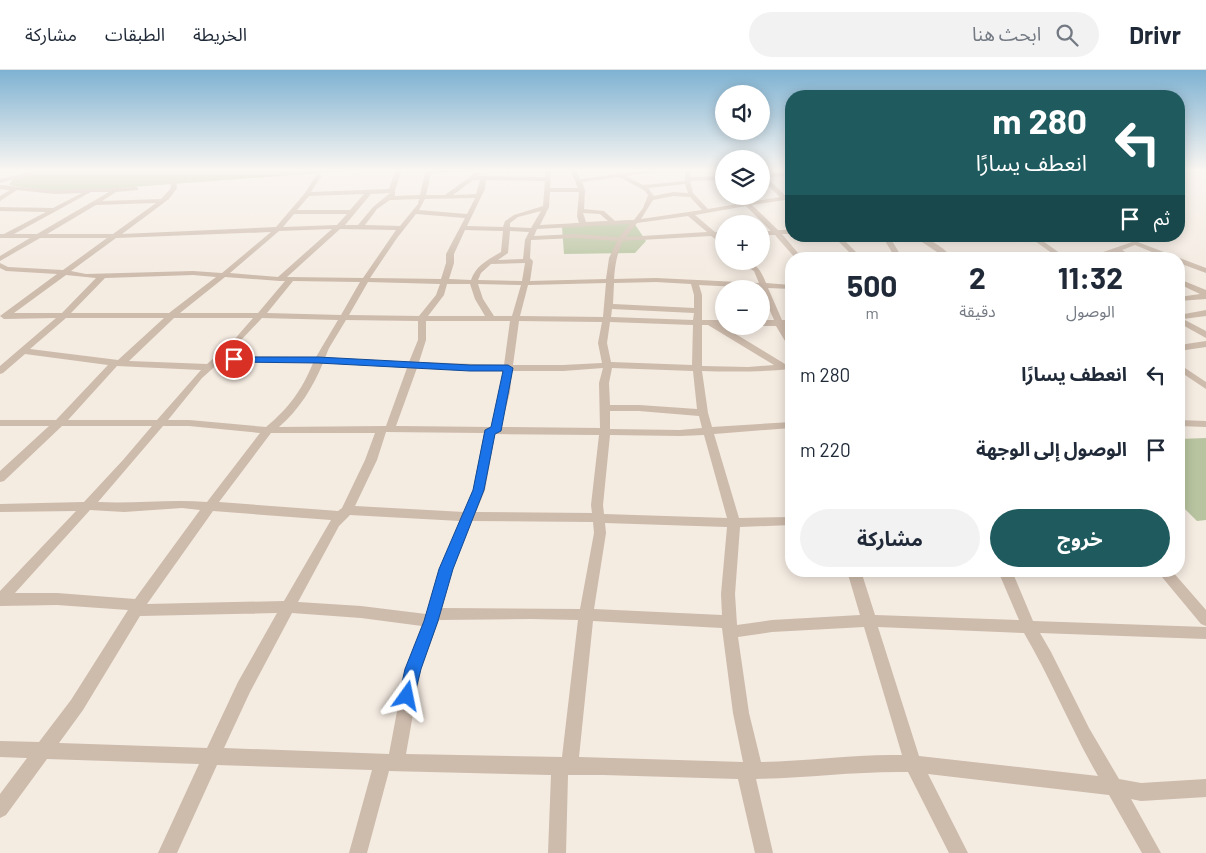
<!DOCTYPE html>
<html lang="ar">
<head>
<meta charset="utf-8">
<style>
  :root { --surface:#fff; --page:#f2f2f3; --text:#1f2937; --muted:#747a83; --line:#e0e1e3; --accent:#1f5a5e }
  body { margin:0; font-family:Barlow,"Noto Sans Arabic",sans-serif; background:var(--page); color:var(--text); direction:rtl; height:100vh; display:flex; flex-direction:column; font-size:19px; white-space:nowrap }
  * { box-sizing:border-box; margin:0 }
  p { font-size:16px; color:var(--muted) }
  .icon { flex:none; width:28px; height:28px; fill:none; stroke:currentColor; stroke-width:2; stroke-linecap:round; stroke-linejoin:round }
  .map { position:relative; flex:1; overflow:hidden; direction:ltr }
  .sheet { position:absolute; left:785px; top:182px; width:400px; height:325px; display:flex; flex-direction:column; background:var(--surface); border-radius:20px; box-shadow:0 2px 12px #0003; direction:rtl }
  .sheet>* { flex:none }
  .guide { position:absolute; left:785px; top:20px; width:400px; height:152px; border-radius:20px; box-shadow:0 2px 12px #0003; direction:rtl; background:#1f5a5e; color:#fff; overflow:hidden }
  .tools { position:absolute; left:715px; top:15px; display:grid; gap:10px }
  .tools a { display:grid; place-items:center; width:55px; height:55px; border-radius:50%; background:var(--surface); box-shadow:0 2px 12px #0003; font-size:25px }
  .pin { position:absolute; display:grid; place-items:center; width:42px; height:42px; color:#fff; margin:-21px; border:2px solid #fff; border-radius:50%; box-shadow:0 1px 5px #0007 }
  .me { position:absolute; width:55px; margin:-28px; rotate:12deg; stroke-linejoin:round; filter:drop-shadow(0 0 4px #0008) }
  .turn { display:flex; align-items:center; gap:18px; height:105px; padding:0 15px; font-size:22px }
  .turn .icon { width:65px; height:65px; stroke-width:2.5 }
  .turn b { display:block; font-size:35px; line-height:42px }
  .then { display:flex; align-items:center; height:48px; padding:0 15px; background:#0003; gap:10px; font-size:19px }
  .eta { display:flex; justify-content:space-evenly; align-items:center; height:85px; text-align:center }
  .eta b { font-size:30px; font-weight:700; line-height:35px }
  .action { display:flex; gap:10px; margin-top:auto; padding:10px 15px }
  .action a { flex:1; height:58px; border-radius:30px; background:var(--accent); color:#fff; font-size:20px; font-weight:700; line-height:58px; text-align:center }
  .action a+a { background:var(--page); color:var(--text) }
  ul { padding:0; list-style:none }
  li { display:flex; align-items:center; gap:15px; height:75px; padding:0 15px }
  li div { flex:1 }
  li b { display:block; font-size:19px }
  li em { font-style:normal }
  header { display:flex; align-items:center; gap:30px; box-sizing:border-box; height:70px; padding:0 25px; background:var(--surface); border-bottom:1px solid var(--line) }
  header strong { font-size:24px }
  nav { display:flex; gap:28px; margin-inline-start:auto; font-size:18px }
  .search { width:350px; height:45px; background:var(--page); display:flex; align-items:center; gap:12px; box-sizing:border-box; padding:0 18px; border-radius:28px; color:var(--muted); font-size:19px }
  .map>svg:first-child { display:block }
  .green { fill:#b8c4a0 }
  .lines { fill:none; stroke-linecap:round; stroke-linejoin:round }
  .minor { fill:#cdbbac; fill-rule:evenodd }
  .route { fill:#1a73e8; stroke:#114b97 }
</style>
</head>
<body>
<header>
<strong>Drivr</strong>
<div class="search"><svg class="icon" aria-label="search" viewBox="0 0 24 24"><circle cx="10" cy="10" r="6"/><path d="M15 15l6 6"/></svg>ابحث هنا</div>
<nav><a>الخريطة</a><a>الطبقات</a><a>مشاركة</a></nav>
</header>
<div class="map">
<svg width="1206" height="783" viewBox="0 0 1206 783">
  <rect width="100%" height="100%" fill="#f4ebe1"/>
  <!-- green -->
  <path class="green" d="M 54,99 L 356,99 L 349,101 L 105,119 L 52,121 L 9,115 L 12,110 Z
    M 632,150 L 646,171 L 635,183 L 564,184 L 562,157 L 576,153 Z
    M 1206,368 L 1206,450 L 1197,451 L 1179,433 L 1179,369 Z"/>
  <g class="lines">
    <!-- minor -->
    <path class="minor" d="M 44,99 L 52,99 L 0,113 L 0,109 Z
      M 396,99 L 402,99 L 395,120 L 395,126 L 420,125 L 426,99 L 483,99 L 480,101 L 431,103 L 426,125 L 445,125 L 478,101 L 481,103 L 477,106 L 545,107 L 545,99 L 551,99 L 550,118 L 578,118 L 570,99 L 576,99 L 580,109 L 659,99 L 657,102 L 626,106 L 643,115 L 685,111 L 685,99 L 691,99 L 690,107 L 724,106 L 724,110 L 690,111 L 693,123 L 708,139 L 742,133 L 735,126 L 742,126 L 749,132 L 780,127 L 761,109 L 761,104 L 791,102 L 791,106 L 766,107 L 786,126 L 791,125 L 791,129 L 752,135 L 778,160 L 791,160 L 791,164 L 782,164 L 803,189 L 796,189 L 775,165 L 761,165 L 761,161 L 771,161 L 746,136 L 695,145 L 715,162 L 724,161 L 724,165 L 719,165 L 724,169 L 724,175 L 711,166 L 623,171 C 617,183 615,195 614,209 L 656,208 L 759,213 L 754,201 L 737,191 C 755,191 760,198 766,213 L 791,215 L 791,219 L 768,218 L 782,250 L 791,250 L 791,256 L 785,256 L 791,267 L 791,277 L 788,276 L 776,256 L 761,256 L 761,250 L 774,250 L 760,218 L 699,215 L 702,225 L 702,250 L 724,250 L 724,256 L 721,255 L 785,294 L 791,293 L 791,299 C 761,302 732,302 702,301 L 708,343 L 712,357 L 791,352 L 791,358 L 714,364 L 739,448 L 791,447 L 791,455 L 740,457 L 735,524 L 737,555 L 772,550 L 860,545 L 847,501 L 861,501 L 875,545 L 1019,550 L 998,501 L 1012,501 L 1033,551 L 1206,557 L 1206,569 L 1040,563 L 1051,582 L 1089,658 L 1119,709 L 1141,713 L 1206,709 L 1206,727 L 1141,731 L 1131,729 L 1161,783 L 1142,783 L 1109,725 L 928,704 L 968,783 L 949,783 L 908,702 C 857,701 807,708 756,709 L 773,783 L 755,783 L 738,709 L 603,705 L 568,705 L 566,783 L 548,783 L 551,705 L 389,701 L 367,783 L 349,783 L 372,700 L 217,695 L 177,783 L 158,783 L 199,694 L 47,689 L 6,745 L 0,748 L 0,724 L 27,688 L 0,687 L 0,671 L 39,672 L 71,630 L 128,540 L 57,535 L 0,536 L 0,521 L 76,441 L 0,442 L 0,434 L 84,432 L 123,390 L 152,356 L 62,356 L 4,411 L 0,412 L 0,401 L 49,356 L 0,356 L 0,350 L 56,350 L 108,295 L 25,284 L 3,303 L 0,304 L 0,296 L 56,248 L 4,249 L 0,246 L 57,204 L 6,201 L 0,198 L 0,193 L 8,197 L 63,200 L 107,168 L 40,168 L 0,191 L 0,186 L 30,168 L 0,168 L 0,164 L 4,164 L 46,142 L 0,141 L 0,137 L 53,138 L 82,123 L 55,124 L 17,120 L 0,131 L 0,126 L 10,120 L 0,119 L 0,115 L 55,120 L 136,117 L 138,118 L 138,120 L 116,122 L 102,131 L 161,129 L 171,118 L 170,111 L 173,109 L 176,111 L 177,118 L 169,129 L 122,164 L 276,157 L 305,123 L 317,104 L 322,105 L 311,122 L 389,119 ZM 619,107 L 644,120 L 648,125 L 643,138 L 634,150 L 615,151 L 604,141 L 584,139 L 585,120 L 582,112 ZM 473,110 L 480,110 L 476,124 L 453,125 ZM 486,110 L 545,111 L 543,136 L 514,145 L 505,151 L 503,157 L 467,156 L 485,119 ZM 685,114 L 688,123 L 673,122 L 654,126 L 648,118 ZM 91,122 L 109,122 L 37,164 L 14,164 ZM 550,122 L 579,122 L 577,146 L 579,153 L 540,155 L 549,137 ZM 390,123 L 373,137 L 358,155 L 345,155 L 371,124 ZM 364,124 L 350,140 L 297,140 L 309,126 ZM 673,126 L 690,127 L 702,140 L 641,149 L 653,130 ZM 475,128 L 467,144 L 419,140 L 425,129 ZM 419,129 L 418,134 L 400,156 L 365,155 L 377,139 L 390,130 ZM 156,133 L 113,164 L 47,164 L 96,135 ZM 541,141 L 531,158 L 510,157 L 510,153 L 518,147 ZM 583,143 L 600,144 L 608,151 L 586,152 ZM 294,144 L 347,144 L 337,155 L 283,157 ZM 416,144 L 465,148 L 446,184 L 446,193 L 441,209 L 370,208 L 397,168 ZM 688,146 L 707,162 L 626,167 L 637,153 ZM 630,154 L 619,167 L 575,164 L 534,166 L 537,159 ZM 332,159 L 278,207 L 230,203 L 279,161 ZM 340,159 L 396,160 L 363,208 L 287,207 ZM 465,160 L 503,161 L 501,182 C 488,190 476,195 471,210 L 449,209 L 454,193 L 454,184 ZM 510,161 L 529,162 L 525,170 L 523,189 L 498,190 L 508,183 ZM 271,162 L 222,203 L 193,201 L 86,204 L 71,201 L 116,168 ZM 575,168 L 617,171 L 609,188 L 606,209 L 530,211 L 533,191 L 530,188 L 531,170 ZM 525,193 L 522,211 L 478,210 L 481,203 L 491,194 ZM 66,205 L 96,208 L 62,243 L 14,243 ZM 193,205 L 216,207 L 169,243 L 71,243 L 105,208 ZM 225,207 L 280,211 L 285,211 L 258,243 L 180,243 ZM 293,211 L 360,212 L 341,245 L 267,243 ZM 368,212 L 440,214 L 436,225 L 419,246 L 349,245 ZM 656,212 L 691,214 L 694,225 L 694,238 L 613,234 L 614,213 ZM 606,213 L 603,247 L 520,246 L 528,215 ZM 447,214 L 470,214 L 475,229 L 485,246 L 428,246 L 444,225 ZM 478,214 L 521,215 L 512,246 L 494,246 L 483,229 ZM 612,239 L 694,243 L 693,250 L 611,247 ZM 66,248 L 164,248 L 118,290 L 30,279 ZM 174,248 L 253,248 L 233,271 L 207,294 L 129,291 ZM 262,248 L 338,250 L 316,287 L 226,286 ZM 346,250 L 418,251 L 418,270 L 409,292 L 325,288 L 329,278 ZM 426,251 L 510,251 L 504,295 L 419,292 L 426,270 ZM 519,251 L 602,252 L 598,273 L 602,293 L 563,295 L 513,295 ZM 610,252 L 693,255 L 692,295 L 611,292 L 607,273 ZM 702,255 L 708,255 L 774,295 L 748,297 L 702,296 ZM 220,292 L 313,293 C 302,320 289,338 266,357 L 189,350 L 168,350 L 202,308 ZM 323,293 L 407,298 L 386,356 L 279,357 C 299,340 313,317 323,293 ZM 117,296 L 201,300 L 157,350 L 68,350 ZM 417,298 L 503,301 L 500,322 L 491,357 L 396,356 ZM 603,298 L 599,313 L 600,358 L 501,357 L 510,322 L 512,301 L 563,301 ZM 612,298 L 693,301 L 697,339 L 639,335 L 610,335 L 609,313 ZM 610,341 L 639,341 L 699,346 L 702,358 L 680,360 L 610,359 ZM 163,356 L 189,356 L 260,363 L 207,432 C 170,429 134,434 98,432 ZM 386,362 L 484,363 L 473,420 L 464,442 L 355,436 L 377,390 ZM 271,363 L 375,363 L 365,390 L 342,438 L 338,441 L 219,432 ZM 495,364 L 599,365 L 591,435 L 592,443 L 476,442 L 485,420 ZM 610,365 L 680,366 L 704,365 L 727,448 L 604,444 L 603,435 ZM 182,438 L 200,440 L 135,529 L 57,523 L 15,523 L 90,440 L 124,442 ZM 213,441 L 331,450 L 284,531 L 147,534 ZM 350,445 L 460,451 L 439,499 L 426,544 L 361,536 L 298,532 L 339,456 ZM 472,451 L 593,452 L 594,463 L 580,539 L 442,538 L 453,499 ZM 605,453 L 727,457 L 721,524 L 722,545 L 594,539 L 606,463 ZM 277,543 L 238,612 L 207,678 L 59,673 L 83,640 L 140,546 ZM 292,543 L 361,548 L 422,556 L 405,599 L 389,684 L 224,678 L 250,622 ZM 531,549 L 578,550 L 562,687 L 406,684 L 421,599 L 439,550 ZM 593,551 L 722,558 L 733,643 L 743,692 L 579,687 ZM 864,557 L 902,685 C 855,684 808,691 761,692 L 749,643 L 738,567 L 772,562 ZM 878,557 L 1024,563 C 1051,609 1071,659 1098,706 L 919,686 Z
      M 833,166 L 840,166 L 863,189 L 856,189 Z
      M 882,166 L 889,166 L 903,189 L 896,189 Z
      M 913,166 C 928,166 944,178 954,189 L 928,189 L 943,186 Z
      M 960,166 L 1027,166 L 1024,168 L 978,171 Z
      M 1028,166 L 1036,166 L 1068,189 L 1060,189 Z
      M 1135,171 L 1206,198 L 1206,203 L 1179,193 L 1179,189 L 1169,189 L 1135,175 L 1122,180 L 1138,189 L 1129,189 L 1115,182 L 1094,189 L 1083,189 Z
      M 1179,209 L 1206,220 L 1206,229 L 1179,231 L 1179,227 L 1200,224 L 1179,214 Z
      M 1206,240 L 1206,246 L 1183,249 L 1206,261 L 1206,268 L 1179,253 L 1179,245 Z
      M 1206,271 L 1206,277 L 1179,281 L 1179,275 Z
      M 1179,294 L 1206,312 L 1206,319 L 1179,301 Z
      M 1179,350 L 1206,351 L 1206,357 L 1179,356 Z
      M 1157,501 L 1172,501 L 1206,540 L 1206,556 L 1201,554 Z"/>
  </g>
  <!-- sky -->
  <linearGradient id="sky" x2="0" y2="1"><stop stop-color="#7eb2d2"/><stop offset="0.48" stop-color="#faf6f2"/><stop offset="1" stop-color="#faf6f2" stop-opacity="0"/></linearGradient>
  <rect width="1206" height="208" fill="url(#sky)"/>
  <!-- route -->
  <path class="route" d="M 230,287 L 318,287 L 470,295 L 508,295 L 513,298 L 501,361 L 495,364 L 484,420 L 453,499 L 438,551 L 421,599 L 413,631 L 407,634 L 402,631 L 399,626 L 405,599 L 424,551 L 439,499 L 473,420 L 485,360 L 491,357 L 503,301 L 470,301 L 318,293 L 234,292 L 230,291 Z"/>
</svg>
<div class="tools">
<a><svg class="icon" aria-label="sound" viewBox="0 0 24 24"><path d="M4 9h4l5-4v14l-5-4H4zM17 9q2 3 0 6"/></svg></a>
<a><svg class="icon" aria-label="layers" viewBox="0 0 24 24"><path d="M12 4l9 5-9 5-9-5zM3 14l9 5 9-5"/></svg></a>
<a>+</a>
<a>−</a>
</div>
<div class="pin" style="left:234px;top:289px;background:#d93025"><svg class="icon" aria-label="arrive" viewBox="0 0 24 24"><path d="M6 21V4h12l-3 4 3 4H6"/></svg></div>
<svg class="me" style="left:407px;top:626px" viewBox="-20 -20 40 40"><path d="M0-17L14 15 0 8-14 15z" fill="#1a73e8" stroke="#fff" stroke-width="4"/></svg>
<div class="guide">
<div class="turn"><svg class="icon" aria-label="left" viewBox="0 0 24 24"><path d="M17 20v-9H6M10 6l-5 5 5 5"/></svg><div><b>280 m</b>انعطف يسارًا</div></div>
<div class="then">ثم<svg class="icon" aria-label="arrive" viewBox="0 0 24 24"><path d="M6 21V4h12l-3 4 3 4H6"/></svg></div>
</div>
<section class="sheet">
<div class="eta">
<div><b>11:32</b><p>الوصول</p></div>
<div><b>2</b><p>دقيقة</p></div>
<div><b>500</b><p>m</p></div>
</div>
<ul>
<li><svg class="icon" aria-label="left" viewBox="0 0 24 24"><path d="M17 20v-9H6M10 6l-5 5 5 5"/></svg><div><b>انعطف يسارًا</b></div><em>280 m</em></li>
<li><svg class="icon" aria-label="arrive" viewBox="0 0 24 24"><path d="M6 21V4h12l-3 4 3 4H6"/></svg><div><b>الوصول إلى الوجهة</b></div><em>220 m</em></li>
</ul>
<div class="action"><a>خروج</a><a>مشاركة</a></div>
</section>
</div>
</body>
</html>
